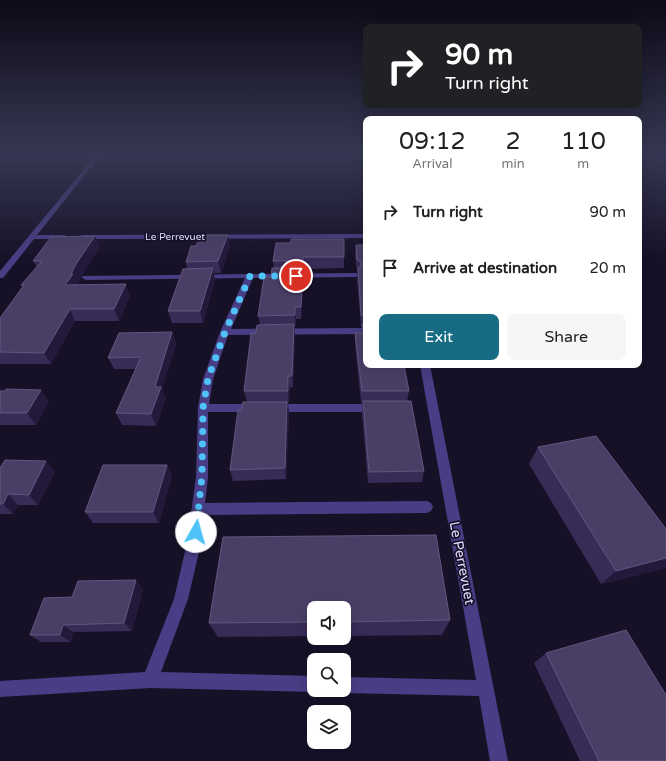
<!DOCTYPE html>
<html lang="en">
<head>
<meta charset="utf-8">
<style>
  :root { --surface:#fff; --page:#f6f6f6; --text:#202124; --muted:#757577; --accent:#176c83 }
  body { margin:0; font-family:"Varela Round",sans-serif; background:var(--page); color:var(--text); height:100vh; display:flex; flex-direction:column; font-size:15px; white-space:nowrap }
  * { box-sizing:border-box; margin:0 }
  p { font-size:13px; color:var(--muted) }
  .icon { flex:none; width:22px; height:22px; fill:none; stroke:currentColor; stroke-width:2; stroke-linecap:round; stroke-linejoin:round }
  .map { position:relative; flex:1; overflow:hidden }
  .panel { position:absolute; left:363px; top:116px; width:279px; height:252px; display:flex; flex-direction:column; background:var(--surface); border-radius:8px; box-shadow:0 4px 16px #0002 }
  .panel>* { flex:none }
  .hud { position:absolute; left:363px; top:24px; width:279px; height:84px; border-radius:8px; box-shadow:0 4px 16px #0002; background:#202124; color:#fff; overflow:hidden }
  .fabs { position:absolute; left:307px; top:601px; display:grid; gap:8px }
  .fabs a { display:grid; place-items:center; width:44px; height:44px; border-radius:8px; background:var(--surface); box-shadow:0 4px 16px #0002; font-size:20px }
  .pin { position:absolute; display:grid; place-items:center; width:34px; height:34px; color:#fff; margin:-17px; border:2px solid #fff; border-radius:50%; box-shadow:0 1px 4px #0007 }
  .me { position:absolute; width:44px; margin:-22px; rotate:7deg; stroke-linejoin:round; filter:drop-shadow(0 0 3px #0008) }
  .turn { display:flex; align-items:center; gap:14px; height:84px; padding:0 16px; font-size:18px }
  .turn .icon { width:52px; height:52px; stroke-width:2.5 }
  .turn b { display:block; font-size:28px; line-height:34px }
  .eta { display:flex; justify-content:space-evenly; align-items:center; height:68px; text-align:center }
  .eta b { font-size:24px; font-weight:600; line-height:28px }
  .action { display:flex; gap:8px; margin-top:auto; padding:8px 16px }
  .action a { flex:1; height:46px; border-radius:8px; background:var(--accent); color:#fff; font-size:16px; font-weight:600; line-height:46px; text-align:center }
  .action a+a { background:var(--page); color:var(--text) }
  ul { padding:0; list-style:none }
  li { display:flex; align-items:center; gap:12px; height:56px; padding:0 16px }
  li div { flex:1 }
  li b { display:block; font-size:15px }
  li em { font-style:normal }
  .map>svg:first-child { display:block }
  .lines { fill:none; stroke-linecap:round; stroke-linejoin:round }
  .minor { fill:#483e85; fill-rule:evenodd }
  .wall { fill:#382b55 }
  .shaded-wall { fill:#23193b }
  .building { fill:#4a3e67; stroke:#62567f }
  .route { stroke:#4fc3f7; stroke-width:7; stroke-dasharray:0 12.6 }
  .labels { text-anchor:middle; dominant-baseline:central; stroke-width:3.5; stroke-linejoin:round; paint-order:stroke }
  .far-street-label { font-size:10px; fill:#e1d9fe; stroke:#171128 }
  .near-street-label { font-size:14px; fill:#e1d9fe; stroke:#171128 }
</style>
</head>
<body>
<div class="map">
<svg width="666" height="761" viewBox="0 0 666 761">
  <rect width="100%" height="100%" fill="#171128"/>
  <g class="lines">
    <!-- minor -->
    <path class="minor" d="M 99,151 L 104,151 L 37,235 L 64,235 L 68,237 L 67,239 L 34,239 L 3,278 L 0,278 L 0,271 Z
      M 366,234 L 366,238 L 82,239 L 78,237 L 82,235 Z
      M 356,273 L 359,273 L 359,277 L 253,278 L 231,329 L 366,328 L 366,334 L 228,335 L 213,379 L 209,404 L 255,404 L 259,405 L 260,408 L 259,411 L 255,412 L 208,412 L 208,477 L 205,503 L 427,501 L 431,503 L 433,507 L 431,511 L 427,513 L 204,515 L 201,543 L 188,599 L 161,672 L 314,676 L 314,690 L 319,690 L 314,692 L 150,688 L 0,697 L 0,681 L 145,672 L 174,599 L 187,543 L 196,477 L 198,408 L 203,379 L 220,332 L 245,278 L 86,280 L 82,278 L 83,276 Z
      M 420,365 L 430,365 L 508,761 L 490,761 L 479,696 L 344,693 L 338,690 L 344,690 L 344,677 L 476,680 Z
      M 275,404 L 375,404 L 379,405 L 380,408 L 379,411 L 375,412 L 275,412 L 271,411 L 270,408 L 271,405 Z"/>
  </g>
  <!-- wall -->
  <path class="wall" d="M 95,236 L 100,247 L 82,275 L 78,283 L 78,285 L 130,296 L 119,321 L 75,321 L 51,364 L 0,364 L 0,318 L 23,288 L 21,285 L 37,267 L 33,261 Z
    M 344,239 L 344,268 L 304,269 L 304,272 L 303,272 L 303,279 L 301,319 L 296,319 L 295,327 L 294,327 L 295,336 L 293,387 L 290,388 L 289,402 L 288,402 L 289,413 L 286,479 L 233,481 L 230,470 L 242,410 L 247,402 L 244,391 L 256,333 L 260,324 L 258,316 L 274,268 L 273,261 L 291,243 Z
    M 356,245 L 366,245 L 366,365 L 409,391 L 407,401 L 424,471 L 422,482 L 368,483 L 362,413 L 362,402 L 361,402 L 355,345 L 355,333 L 361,333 L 362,327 L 361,327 L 357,279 L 357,272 L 355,256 Z
    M 230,246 L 221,273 L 214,273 L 215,280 L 203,323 L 172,323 L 168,311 L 187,269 L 186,262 Z
    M 172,332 L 176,344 L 162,389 L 166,398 L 156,426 L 122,425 L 116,413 L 136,369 L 114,369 L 108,358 Z
    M 0,391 L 49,401 L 36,425 L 0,425 Z
    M 538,447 L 666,529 L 666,568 L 601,584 L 529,464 Z
    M 46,461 L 55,472 L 38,505 L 18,505 L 13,514 L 0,514 L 0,468 Z
    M 167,465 L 172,476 L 159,523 L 93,523 L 85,512 Z
    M 436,535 L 450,620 L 442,635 L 344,636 L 344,608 L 314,608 L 314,636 L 218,637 L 209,623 L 223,537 Z
    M 143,589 L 132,631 L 73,632 L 71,642 L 41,642 L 30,635 L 72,597 Z
    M 546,653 L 666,761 L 580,761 L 534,663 Z"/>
  <!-- shaded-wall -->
  <path class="shaded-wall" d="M 228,235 L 230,246 L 221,273 L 218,261 Z
    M 95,236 L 100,247 L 82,275 L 78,283 L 79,285 L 65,285 L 76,264 Z
    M 213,268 L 215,280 L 203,323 L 200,311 Z
    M 303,268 L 303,279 L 301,319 L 301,307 Z
    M 126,284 L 130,296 L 119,321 L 114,309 Z
    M 295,307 L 296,319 L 295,327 Z
    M 70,309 L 75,321 L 51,364 L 44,353 Z
    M 294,324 L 295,336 L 293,387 L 292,376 Z
    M 172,332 L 176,344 L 162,389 L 166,398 L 156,426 L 151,414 L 155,387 Z
    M 288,376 L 290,388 L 289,402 L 288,391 Z
    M 41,390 L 49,401 L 36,425 L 27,413 Z
    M 287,402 L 289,413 L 286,479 L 285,468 Z
    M 46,461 L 55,472 L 38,505 L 29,495 Z
    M 167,465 L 172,476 L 159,523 L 153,512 Z
    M 8,494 L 18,505 L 13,514 L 3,504 Z
    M 666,558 L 666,568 L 601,584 L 616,571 Z
    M 136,580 L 143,589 L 132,631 L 124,623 Z
    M 63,625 L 73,632 L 71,642 L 60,635 Z"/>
  <!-- building -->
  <path class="building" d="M 201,235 L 228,235 L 218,261 L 186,262 L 191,246 L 196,246 Z
    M 95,236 L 76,264 L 71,274 L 73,274 L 65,285 L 126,284 L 114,309 L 70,309 L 44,353 L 0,352 L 0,318 L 24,285 L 21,285 L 42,261 L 33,261 L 51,237 Z
    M 291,239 L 344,239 L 344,257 L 303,257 L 303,261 L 273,261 L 276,243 L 291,243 Z
    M 356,245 L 366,245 L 366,316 L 361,315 L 358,267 L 361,267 L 361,262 L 357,260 Z
    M 213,268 L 200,311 L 168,311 L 183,269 Z
    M 272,268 L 303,268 L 301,307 L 295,307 L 295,315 L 258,316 L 264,277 L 271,277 Z
    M 366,323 L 366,365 L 404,365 L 409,391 L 362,391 L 355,333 L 363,333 L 362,324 Z
    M 294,324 L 292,376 L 288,376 L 288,391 L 244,391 L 251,334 L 256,333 L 257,325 Z
    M 172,332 L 155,387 L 161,387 L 151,414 L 116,413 L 141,357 L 108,358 L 119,333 Z
    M 6,389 L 41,390 L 27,413 L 0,413 L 0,391 L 5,391 Z
    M 363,401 L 411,401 L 424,471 L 369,472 Z
    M 243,402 L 287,402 L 285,468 L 230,470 L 238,410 L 242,410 Z
    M 596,436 L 666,529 L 666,558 L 616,571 L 538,447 Z
    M 5,460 L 46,461 L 29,495 L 8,494 L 3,504 L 0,504 L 0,468 Z
    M 103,465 L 167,465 L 153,512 L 85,512 Z
    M 436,535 L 450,620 L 344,622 L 344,608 L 314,608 L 314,622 L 209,623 L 223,537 Z
    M 136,580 L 124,623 L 63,625 L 60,635 L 30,635 L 44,598 L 72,597 L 78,581 Z
    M 626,630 L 666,695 L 666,761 L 599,761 L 546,653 Z"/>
  <!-- sky -->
  <linearGradient id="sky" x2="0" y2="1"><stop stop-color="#0d0916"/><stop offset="0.59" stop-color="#363853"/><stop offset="1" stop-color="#363853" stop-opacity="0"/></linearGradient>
  <rect width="666" height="258" fill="url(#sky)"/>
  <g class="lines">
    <!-- route -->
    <path class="route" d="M 196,532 L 202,476 L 203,408 L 208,379 L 225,332 L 250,276 L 296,276"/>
  </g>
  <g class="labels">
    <!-- far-street labels -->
    <g class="far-street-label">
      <text x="175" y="237">Le Perrevuet</text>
    </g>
    <!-- near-street labels -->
    <g class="near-street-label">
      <text transform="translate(462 563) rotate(79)">Le Perrevuet</text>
    </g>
  </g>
</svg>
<div class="fabs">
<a><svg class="icon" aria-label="sound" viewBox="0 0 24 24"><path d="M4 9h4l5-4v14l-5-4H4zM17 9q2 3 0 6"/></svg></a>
<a><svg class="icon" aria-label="search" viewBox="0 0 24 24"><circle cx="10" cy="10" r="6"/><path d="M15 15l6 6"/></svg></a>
<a><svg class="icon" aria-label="layers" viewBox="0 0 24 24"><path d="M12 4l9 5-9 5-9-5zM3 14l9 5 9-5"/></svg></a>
</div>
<div class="pin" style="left:296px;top:276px;background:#d93025"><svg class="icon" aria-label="arrive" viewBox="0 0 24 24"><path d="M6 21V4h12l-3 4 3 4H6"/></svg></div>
<svg class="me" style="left:196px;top:532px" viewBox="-20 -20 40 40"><circle r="19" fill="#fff"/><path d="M0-13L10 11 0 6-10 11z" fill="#4fc3f7"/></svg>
<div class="hud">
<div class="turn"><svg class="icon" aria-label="right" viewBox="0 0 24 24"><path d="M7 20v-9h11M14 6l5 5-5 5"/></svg><div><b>90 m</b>Turn right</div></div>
</div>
<section class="panel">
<div class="eta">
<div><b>09:12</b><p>Arrival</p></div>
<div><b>2</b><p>min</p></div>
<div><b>110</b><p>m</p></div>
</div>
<ul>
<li><svg class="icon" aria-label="right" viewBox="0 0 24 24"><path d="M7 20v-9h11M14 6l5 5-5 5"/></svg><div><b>Turn right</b></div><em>90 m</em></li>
<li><svg class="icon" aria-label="arrive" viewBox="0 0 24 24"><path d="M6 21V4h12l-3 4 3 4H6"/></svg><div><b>Arrive at destination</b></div><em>20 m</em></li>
</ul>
<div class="action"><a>Exit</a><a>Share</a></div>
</section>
</div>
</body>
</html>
